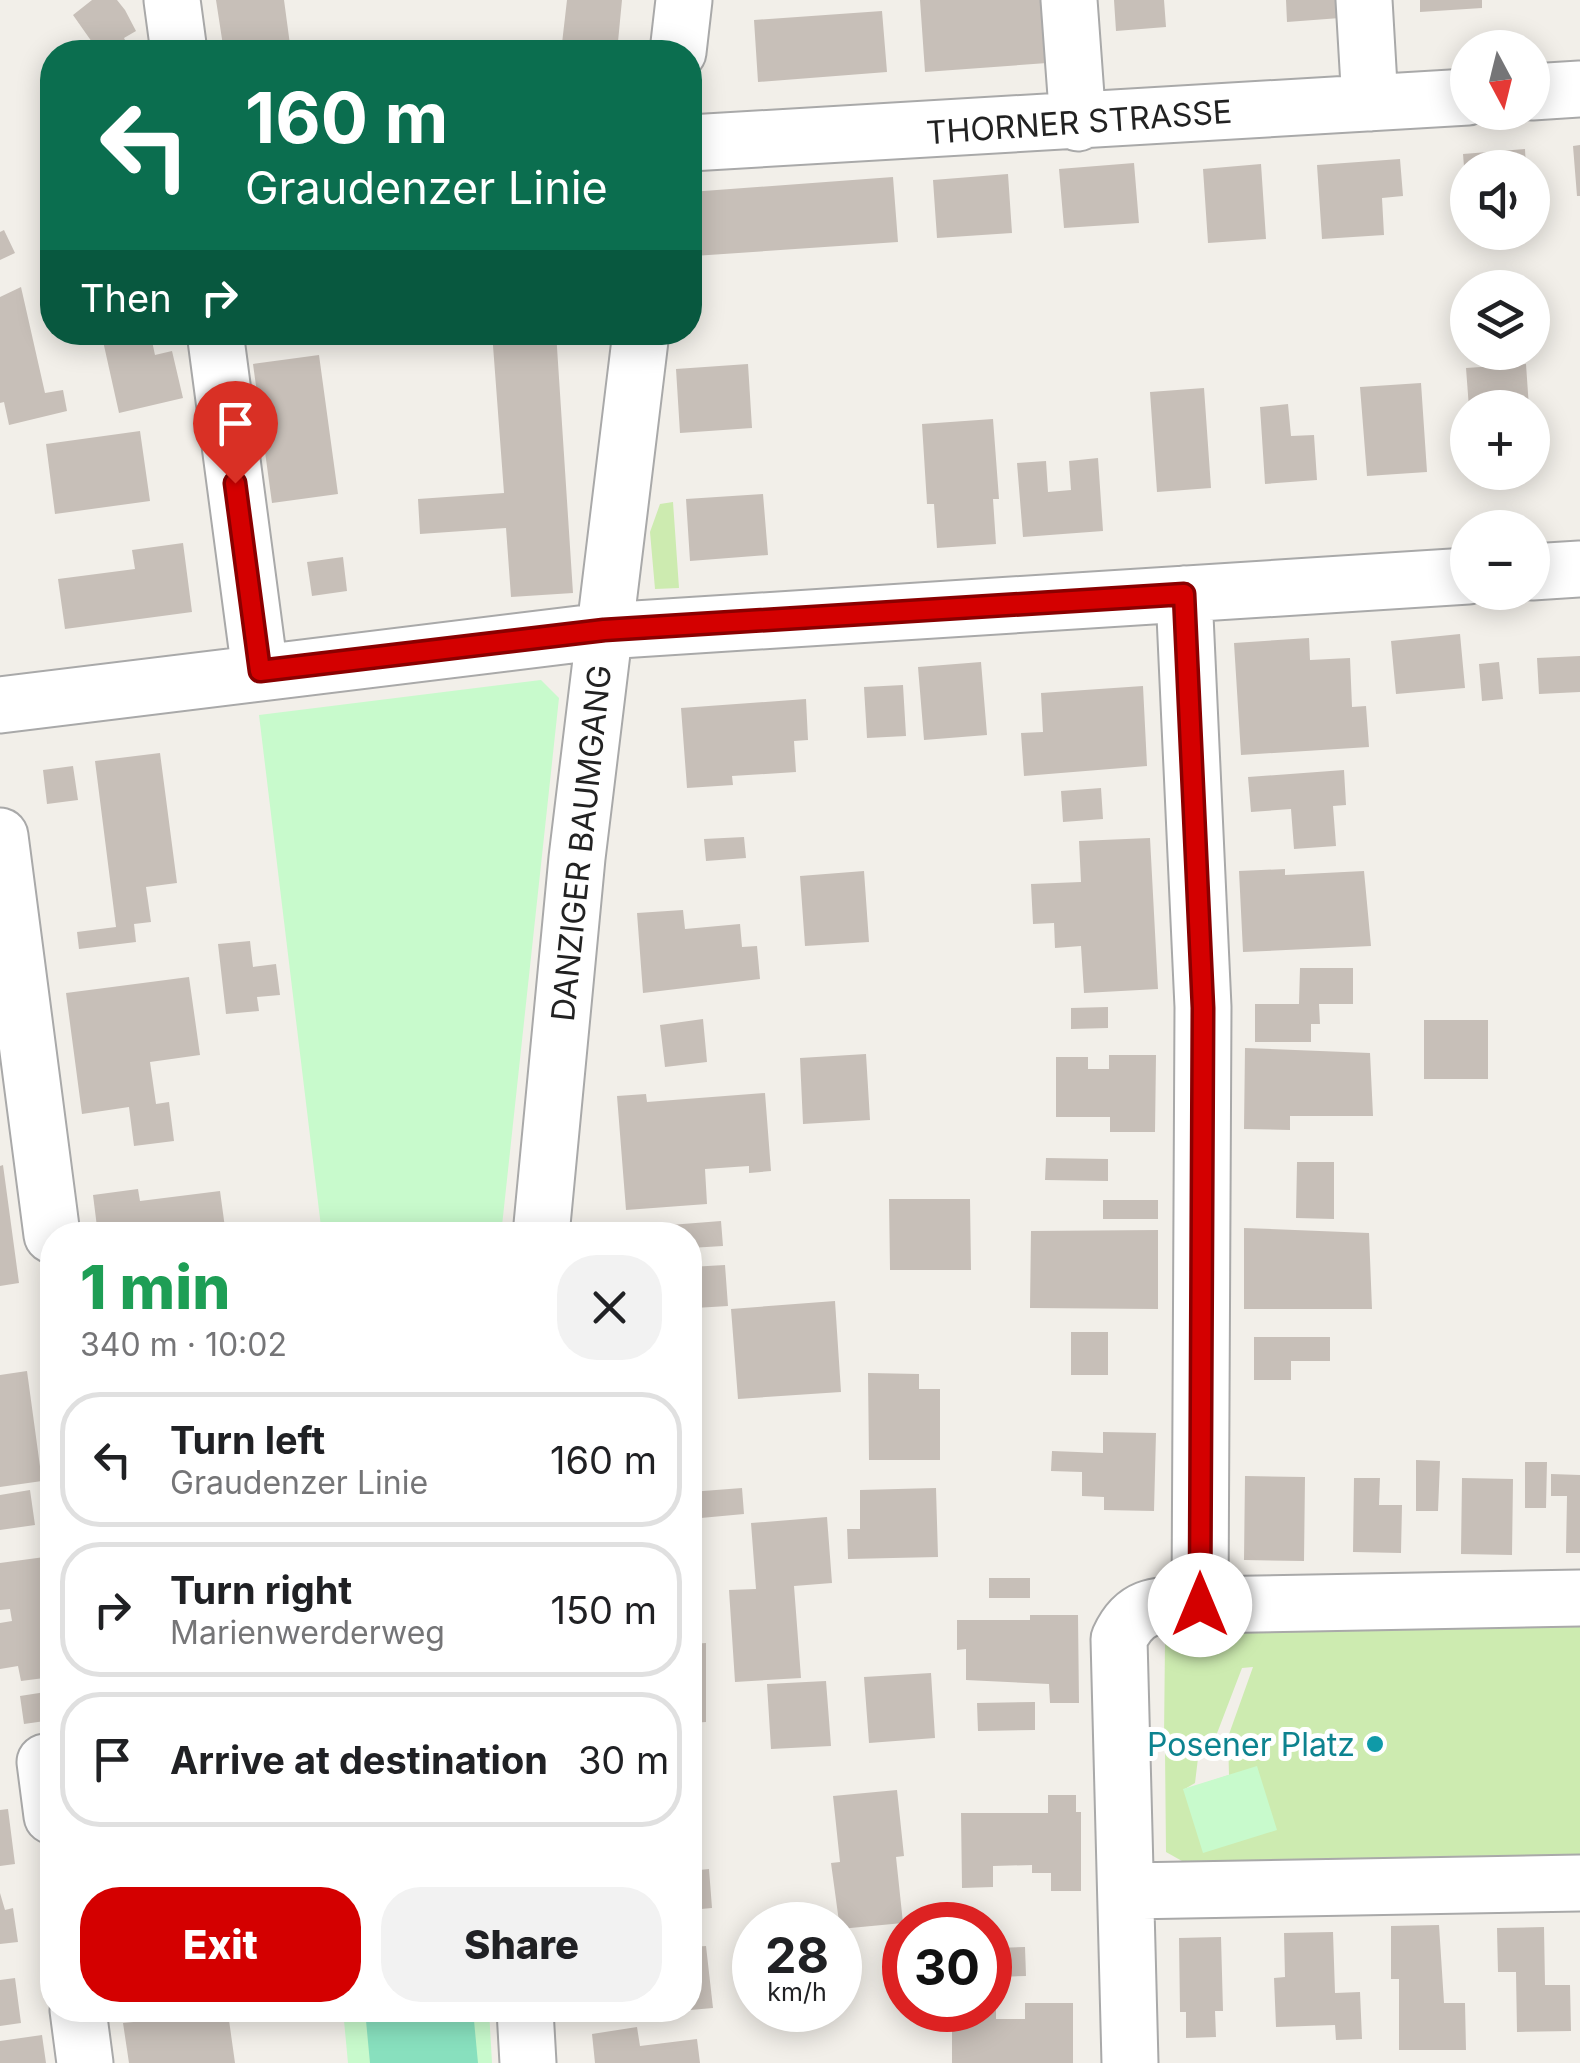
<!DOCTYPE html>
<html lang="en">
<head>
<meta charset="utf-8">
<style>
  :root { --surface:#fff; --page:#f2f2f2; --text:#202124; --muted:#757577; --line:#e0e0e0; --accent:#d40000 }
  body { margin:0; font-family:Inter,sans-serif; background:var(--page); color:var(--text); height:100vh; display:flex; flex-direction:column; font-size:38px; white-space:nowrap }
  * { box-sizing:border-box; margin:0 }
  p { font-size:32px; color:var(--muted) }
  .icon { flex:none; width:55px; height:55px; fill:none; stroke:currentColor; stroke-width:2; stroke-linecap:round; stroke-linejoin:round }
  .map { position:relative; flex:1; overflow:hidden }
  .drawer { position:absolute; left:40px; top:1222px; width:662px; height:800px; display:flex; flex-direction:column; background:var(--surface); border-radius:40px; box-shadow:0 5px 25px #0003 }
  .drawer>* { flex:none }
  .top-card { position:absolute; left:40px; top:40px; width:662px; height:305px; border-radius:40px; box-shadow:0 5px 25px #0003; background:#0b6e4f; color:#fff; overflow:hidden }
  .needle { width:65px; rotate:173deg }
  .controls { position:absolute; left:1450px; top:30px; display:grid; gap:20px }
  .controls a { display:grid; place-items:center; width:100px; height:100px; border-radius:50%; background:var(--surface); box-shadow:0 5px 25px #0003; font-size:50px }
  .speed { position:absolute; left:732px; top:1902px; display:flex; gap:20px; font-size:50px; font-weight:700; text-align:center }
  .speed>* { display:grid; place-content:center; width:130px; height:130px; border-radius:50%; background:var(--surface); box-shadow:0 5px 25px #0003; line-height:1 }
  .speed small { font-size:25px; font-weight:400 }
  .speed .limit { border:15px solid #d22; background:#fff; color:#111 }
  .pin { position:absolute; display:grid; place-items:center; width:85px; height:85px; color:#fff; margin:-102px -42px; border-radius:50% 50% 50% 0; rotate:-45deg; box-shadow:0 0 10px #0007 }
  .pin .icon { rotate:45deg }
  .me { position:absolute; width:110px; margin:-55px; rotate:0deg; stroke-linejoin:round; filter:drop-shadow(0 0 8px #0008) }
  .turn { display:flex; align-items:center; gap:35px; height:210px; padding:0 40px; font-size:45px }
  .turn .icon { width:130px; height:130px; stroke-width:2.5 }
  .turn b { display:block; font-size:70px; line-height:85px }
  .then { display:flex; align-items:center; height:95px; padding:0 40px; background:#0003; gap:20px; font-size:38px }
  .round { display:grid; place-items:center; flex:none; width:105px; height:105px; border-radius:40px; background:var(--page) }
  .head { display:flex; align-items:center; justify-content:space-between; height:170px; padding:0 40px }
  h1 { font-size:60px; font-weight:800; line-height:75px; color:#1e9e55 }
  .primary-button { display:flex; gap:20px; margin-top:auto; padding:20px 40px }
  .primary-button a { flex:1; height:115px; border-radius:40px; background:var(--accent); color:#fff; font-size:40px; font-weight:800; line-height:115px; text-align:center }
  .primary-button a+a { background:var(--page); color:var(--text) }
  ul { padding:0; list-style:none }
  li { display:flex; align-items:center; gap:30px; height:135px; margin:0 20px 15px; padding:0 20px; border:5px solid var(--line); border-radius:40px }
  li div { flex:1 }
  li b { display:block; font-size:38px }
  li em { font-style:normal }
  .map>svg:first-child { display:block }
  .grass { fill:#cdebb0 }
  .park { fill:#c8facc }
  .pitch { fill:#88e0be }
  .building { fill:#c7bfb8 }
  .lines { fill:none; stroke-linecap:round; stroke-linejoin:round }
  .minor-casing { stroke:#a9a9a9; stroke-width:59 }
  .minor { stroke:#fff; stroke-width:55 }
  .route-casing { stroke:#8a0000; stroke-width:25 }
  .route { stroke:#d40000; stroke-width:18 }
  .culture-dot { fill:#0f9aa8; stroke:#fff; stroke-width:4 }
  .labels { text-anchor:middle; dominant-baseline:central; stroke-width:10; stroke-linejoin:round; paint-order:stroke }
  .street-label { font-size:32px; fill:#222; stroke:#fff }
  .culture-label { font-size:32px; fill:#0d838f; stroke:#fff; text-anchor:end }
</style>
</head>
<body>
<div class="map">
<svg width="1580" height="2063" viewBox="0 0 1580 2063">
  <rect width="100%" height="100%" fill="#f2efe9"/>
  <!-- grass -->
  <path class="grass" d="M 673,502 L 679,588 L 655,589 L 650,532 L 660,504 Z
    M 1580,1624 L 1580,1858 L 1182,1861 L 1166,1852 L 1165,1750 L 1199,1750 L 1195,1783 L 1183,1790 L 1229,1775 L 1228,1737 L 1253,1667 L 1242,1668 L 1216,1736 L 1164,1738 L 1165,1642 L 1181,1629 Z"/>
  <!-- park -->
  <path class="park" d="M 541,680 L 559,698 L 501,1235 L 322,1235 L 259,715 Z
    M 1257,1766 L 1277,1830 L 1203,1853 L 1183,1789 Z
    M 343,2010 L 489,2010 L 492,2063 L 348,2063 Z"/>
  <!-- pitch -->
  <path class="pitch" d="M 365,2010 L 473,2010 L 478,2063 L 370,2063 Z"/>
  <!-- building -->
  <path class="building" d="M 92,0 L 117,0 L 125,10 L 136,31 L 124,38 L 131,52 L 99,52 L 73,15 Z
    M 216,0 L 284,0 L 291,52 L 224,52 Z
    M 567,0 L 622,0 L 617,52 L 561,52 Z
    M 920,0 L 1043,0 L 1047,63 L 925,72 Z
    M 1114,0 L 1164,0 L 1166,27 L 1116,31 Z
    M 1286,0 L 1339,0 L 1340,18 L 1287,22 Z
    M 1420,0 L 1482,0 L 1482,8 L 1420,12 Z
    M 882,11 L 887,72 L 758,82 L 754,20 Z
    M 1580,145 L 1580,196 L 1577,196 L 1573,146 Z
    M 1525,149 L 1526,168 L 1468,168 L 1465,179 L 1463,154 Z
    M 1400,159 L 1403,196 L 1382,198 L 1384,235 L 1322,239 L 1317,165 Z
    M 1134,163 L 1139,223 L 1064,228 L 1059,169 Z
    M 1261,164 L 1266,239 L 1208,243 L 1203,169 Z
    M 1008,174 L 1012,233 L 937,238 L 933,180 Z
    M 893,177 L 898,242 L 694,256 L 690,192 Z
    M 4,230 L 15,253 L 0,260 L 0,232 Z
    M 21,287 L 45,393 L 63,390 L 67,411 L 9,425 L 4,402 L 0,403 L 0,297 Z
    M 101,332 L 150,332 L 155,355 L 172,351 L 183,398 L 119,413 Z
    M 492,332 L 556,332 L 573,593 L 511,597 L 506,528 L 420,534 L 418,499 L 504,493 Z
    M 319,355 L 338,494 L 272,503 L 253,364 Z
    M 748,364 L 752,428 L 680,433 L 676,369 Z
    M 1526,364 L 1529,408 L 1469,408 L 1466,368 Z
    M 1421,383 L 1427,472 L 1367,476 L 1360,387 Z
    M 1204,388 L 1211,488 L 1157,492 L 1150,392 Z
    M 1288,404 L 1291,436 L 1314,435 L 1317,480 L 1265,484 L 1260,407 Z
    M 993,419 L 999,499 L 993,499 L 996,544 L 937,548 L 934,504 L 927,504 L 922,424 Z
    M 140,431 L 150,501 L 55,514 L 46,444 Z
    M 1098,458 L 1103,531 L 1023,537 L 1017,463 L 1046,461 L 1048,492 L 1071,490 L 1069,461 Z
    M 763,494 L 768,555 L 690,561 L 686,499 Z
    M 183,543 L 192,612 L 65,629 L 58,579 L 135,569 L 132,550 Z
    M 343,557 L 347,591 L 312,596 L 307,562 Z
    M 1460,634 L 1465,688 L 1396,694 L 1391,641 Z
    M 1309,638 L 1310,660 L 1350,658 L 1352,707 L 1366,706 L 1369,747 L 1241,755 L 1234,643 Z
    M 1580,656 L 1580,692 L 1539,694 L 1537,658 Z
    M 981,662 L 987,735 L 924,740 L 918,667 Z
    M 1499,662 L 1503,699 L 1482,701 L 1479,664 Z
    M 903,685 L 906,736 L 867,738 L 864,687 Z
    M 1143,686 L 1147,766 L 1024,776 L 1021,733 L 1043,732 L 1041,693 Z
    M 806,699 L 808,740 L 794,741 L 796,772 L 732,776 L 733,785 L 687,788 L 681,708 Z
    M 160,753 L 177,883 L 146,887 L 151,922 L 134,924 L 136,942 L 79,949 L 77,932 L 116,927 L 95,761 Z
    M 73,766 L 78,800 L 47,804 L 43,770 Z
    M 1344,770 L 1346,805 L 1333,806 L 1336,846 L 1294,849 L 1291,809 L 1251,812 L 1248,777 Z
    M 1101,788 L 1103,819 L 1063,822 L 1061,791 Z
    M 744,837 L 746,858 L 706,861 L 704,839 Z
    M 1150,838 L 1158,989 L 1084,993 L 1081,946 L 1055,948 L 1054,923 L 1033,924 L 1031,884 L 1081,882 L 1079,841 Z
    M 1285,869 L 1285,875 L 1364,871 L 1371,946 L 1243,952 L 1239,871 Z
    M 864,871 L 869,942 L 805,946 L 800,876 Z
    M 683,910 L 685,929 L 740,924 L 742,947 L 757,946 L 760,979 L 643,993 L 637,913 Z
    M 250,941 L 253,967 L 276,964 L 280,995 L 257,997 L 259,1011 L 226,1014 L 218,944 Z
    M 1300,968 L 1353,968 L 1353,1004 L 1319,1004 L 1320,1024 L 1311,1024 L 1311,1042 L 1255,1042 L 1255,1004 L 1299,1004 Z
    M 189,977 L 200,1055 L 150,1062 L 156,1104 L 169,1102 L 174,1141 L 134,1146 L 129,1107 L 82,1114 L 66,993 Z
    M 1108,1007 L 1108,1028 L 1071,1029 L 1071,1008 Z
    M 703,1019 L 707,1062 L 665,1067 L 660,1025 Z
    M 1424,1020 L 1488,1020 L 1488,1079 L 1424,1079 Z
    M 1245,1048 L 1370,1053 L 1373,1116 L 1290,1116 L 1290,1130 L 1244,1129 Z
    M 866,1054 L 870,1120 L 803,1124 L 800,1058 Z
    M 1109,1055 L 1156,1055 L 1155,1132 L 1110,1132 L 1110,1117 L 1056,1117 L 1056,1057 L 1088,1057 L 1088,1069 L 1109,1069 Z
    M 765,1093 L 771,1171 L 749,1173 L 749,1166 L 705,1169 L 707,1204 L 626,1210 L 617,1096 L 646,1094 L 647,1102 Z
    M 1046,1158 L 1108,1159 L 1108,1181 L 1045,1180 Z
    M 1297,1162 L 1334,1162 L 1334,1219 L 1296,1218 Z
    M 3,1165 L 19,1283 L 0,1286 L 0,1166 Z
    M 138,1189 L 140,1201 L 220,1191 L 226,1235 L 98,1235 L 93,1195 Z
    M 889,1199 L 970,1199 L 971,1270 L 890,1270 Z
    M 1103,1200 L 1158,1200 L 1158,1219 L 1103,1219 Z
    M 721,1221 L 723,1246 L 690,1248 L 690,1235 L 671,1235 L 670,1225 Z
    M 1244,1228 L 1369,1233 L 1372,1309 L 1244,1309 Z
    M 1158,1230 L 1158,1309 L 1030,1308 L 1031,1231 Z
    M 725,1265 L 728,1306 L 695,1308 L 698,1347 L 690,1348 L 690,1267 Z
    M 835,1301 L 841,1392 L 738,1399 L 731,1309 Z
    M 1071,1332 L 1108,1332 L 1108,1375 L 1071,1375 Z
    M 1254,1337 L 1330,1337 L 1330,1361 L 1291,1361 L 1291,1380 L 1254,1380 Z
    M 27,1371 L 42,1481 L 0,1487 L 0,1375 Z
    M 868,1373 L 919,1374 L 919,1389 L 940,1389 L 940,1460 L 869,1460 Z
    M 1103,1432 L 1156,1433 L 1154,1511 L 1104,1510 L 1104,1497 L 1082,1496 L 1082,1472 L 1051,1471 L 1052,1451 L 1103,1453 Z
    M 1416,1460 L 1440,1461 L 1438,1511 L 1416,1511 Z
    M 1525,1462 L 1547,1462 L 1546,1508 L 1525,1508 Z
    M 1551,1474 L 1580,1475 L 1580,1553 L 1566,1553 L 1567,1496 L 1551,1496 Z
    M 1245,1476 L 1305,1477 L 1304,1561 L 1244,1560 Z
    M 1354,1478 L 1380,1478 L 1379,1505 L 1402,1505 L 1401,1553 L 1353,1552 Z
    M 1462,1478 L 1513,1479 L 1512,1555 L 1461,1554 Z
    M 742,1488 L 744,1514 L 690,1519 L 690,1492 Z
    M 936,1488 L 938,1557 L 848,1559 L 847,1529 L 860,1529 L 860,1490 Z
    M 30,1490 L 35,1525 L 0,1530 L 0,1495 Z
    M 827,1517 L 832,1583 L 794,1586 L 801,1678 L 735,1682 L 729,1590 L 756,1589 L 751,1523 Z
    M 52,1556 L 52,1677 L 21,1681 L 18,1666 L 0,1669 L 0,1623 L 12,1621 L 10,1609 L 0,1610 L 0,1563 Z
    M 989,1578 L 1030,1578 L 1030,1598 L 989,1598 Z
    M 1030,1615 L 1078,1615 L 1079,1703 L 1050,1703 L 1049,1684 L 966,1680 L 966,1649 L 957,1650 L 957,1620 L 1030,1620 Z
    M 706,1643 L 706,1722 L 690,1723 L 690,1644 Z
    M 931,1673 L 935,1738 L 869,1743 L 864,1677 Z
    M 826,1681 L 831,1746 L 771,1749 L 767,1684 Z
    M 52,1691 L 52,1720 L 24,1724 L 20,1696 Z
    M 1035,1702 L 1035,1730 L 978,1731 L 977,1703 Z
    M 897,1790 L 904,1856 L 896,1857 L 903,1923 L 840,1929 L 831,1863 L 840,1862 L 833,1796 Z
    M 1048,1795 L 1076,1795 L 1076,1812 L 1081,1812 L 1081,1891 L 1051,1891 L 1051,1873 L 1032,1873 L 1032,1865 L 993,1866 L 993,1887 L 962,1888 L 961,1813 L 1048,1813 Z
    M 8,1809 L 15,1864 L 0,1866 L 0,1810 Z
    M 709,1869 L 712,1908 L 690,1910 L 690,1871 Z
    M 0,1893 L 5,1910 L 13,1908 L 18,1942 L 0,1944 Z
    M 1439,1925 L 1444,2003 L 1465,2003 L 1466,2050 L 1399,2050 L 1399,1979 L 1391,1979 L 1391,1926 Z
    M 1544,1927 L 1545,1985 L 1570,1985 L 1571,2031 L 1517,2032 L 1516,1972 L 1498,1972 L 1497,1928 Z
    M 1333,1932 L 1335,1993 L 1360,1992 L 1362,2039 L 1336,2040 L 1335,2025 L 1276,2027 L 1274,1978 L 1285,1977 L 1284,1933 Z
    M 1221,1937 L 1223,2011 L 1215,2011 L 1216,2037 L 1186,2038 L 1186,2012 L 1180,2012 L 1179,1938 Z
    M 706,1946 L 713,2008 L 690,2010 L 690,1947 Z
    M 1025,1947 L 1026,1976 L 998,1977 L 997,1948 Z
    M 15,1978 L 21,2023 L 0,2026 L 0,1980 Z
    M 990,2001 L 996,2001 L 996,2019 L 1025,2019 L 1025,2003 L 1073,2003 L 1073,2063 L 952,2063 L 952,2010 L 990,2010 Z
    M 228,2013 L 235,2063 L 129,2063 L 123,2023 Z
    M 637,2027 L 640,2046 L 697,2039 L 700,2063 L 595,2063 L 592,2034 Z
    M 42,2035 L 46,2063 L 0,2063 L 0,2041 Z"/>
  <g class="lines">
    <defs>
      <path id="minor" d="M 172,0 L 179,52
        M 1069,0 L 1078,123
        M 1364,0 L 1370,103
        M 678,52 L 684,0
        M 1532,92 L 1580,89
        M 690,143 L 1468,97
        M 215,332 L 260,671
        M 1532,572 L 1580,569
        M 0,705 L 604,631 L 1468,576
        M 0,836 L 52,1235
        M 541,1235 L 577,858 L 641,332
        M 1200,1605 L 1580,1598
        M 45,1762 L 52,1816
        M 1128,1891 L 1580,1883
        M 78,2010 L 85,2063
        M 525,2010 L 528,2063
        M 1130,2063 L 1119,1639 C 1137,1600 1161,1606 1200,1605 L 1203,1007 L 1184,594"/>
    </defs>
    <!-- minor casing -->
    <use href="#minor" class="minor-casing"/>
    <!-- minor -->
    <use href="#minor" class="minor"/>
  </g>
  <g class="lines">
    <defs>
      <path id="route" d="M 235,483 L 260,671 L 604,630 L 1184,594 L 1203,1008 L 1200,1605"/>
    </defs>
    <!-- route casing -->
    <use href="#route" class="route-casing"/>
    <!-- route -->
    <use href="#route" class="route"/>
  </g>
  <!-- markers -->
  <circle class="culture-dot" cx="1375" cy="1744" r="10"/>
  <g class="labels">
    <!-- street labels -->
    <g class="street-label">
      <text transform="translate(1079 122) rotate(-4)">THORNER STRASSE</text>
      <text transform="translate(581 843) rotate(-84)">DANZIGER BAUMGANG</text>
    </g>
    <!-- culture labels -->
    <g class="culture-label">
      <text x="1355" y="1744">Posener Platz</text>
    </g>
  </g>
</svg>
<div class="controls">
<a><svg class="needle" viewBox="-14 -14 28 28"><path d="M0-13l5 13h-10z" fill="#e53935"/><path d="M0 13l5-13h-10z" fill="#757577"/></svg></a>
<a><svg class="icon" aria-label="sound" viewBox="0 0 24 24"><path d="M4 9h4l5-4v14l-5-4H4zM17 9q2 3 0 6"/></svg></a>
<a><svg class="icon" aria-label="layers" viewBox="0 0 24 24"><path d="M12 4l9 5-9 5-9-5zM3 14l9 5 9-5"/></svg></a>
<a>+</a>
<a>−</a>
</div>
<div class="speed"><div>28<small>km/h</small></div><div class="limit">30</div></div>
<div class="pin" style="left:235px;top:483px;background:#d93025"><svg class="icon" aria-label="arrive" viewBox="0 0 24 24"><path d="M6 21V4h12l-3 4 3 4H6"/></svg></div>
<svg class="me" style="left:1200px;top:1605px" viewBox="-20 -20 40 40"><circle r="19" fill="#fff"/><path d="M0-13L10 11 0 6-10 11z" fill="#d40000"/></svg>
<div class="top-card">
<div class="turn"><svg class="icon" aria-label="left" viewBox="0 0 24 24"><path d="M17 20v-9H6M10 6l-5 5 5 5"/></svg><div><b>160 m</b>Graudenzer Linie</div></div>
<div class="then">Then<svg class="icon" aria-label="right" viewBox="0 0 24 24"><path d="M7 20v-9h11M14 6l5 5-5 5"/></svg></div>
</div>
<section class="drawer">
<div class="head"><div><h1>1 min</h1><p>340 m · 10:02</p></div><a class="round"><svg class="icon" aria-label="close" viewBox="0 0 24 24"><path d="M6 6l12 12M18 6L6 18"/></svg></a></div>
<ul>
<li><svg class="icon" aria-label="left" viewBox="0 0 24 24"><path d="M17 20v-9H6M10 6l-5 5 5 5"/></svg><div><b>Turn left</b><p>Graudenzer Linie</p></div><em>160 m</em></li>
<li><svg class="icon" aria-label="right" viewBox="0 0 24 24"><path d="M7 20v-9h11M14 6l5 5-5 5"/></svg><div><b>Turn right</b><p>Marienwerderweg</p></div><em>150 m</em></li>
<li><svg class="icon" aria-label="arrive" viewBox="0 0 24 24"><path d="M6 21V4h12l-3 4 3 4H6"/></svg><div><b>Arrive at destination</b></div><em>30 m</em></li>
</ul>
<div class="primary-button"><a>Exit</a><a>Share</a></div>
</section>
</div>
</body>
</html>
